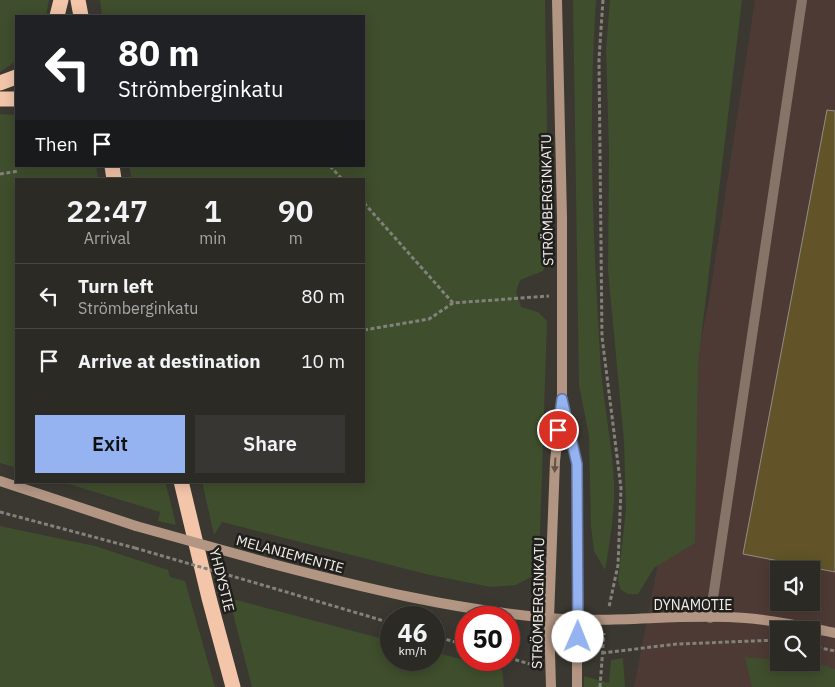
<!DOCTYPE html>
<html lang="en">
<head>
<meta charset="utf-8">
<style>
  :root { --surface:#2c2a25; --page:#383632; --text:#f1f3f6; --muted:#a6a7a7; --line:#484642; --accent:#95b2f1 }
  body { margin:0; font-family:"IBM Plex Sans",sans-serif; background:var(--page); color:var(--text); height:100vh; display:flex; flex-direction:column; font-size:19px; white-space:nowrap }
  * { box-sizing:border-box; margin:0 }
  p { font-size:16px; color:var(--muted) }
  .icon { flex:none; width:28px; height:28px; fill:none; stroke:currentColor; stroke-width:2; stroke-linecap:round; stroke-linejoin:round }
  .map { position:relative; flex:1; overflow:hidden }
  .panel { position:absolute; left:15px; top:178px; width:350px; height:305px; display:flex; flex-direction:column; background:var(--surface); border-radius:0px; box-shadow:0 2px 12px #0003,0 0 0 1px var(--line) }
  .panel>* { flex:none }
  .top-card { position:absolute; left:15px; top:15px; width:350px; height:152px; border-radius:0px; box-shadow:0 2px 12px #0003,0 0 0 1px var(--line); background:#202124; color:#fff; overflow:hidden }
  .controls { position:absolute; left:770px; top:561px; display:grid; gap:10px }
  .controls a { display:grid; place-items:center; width:50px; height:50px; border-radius:0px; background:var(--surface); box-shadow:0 2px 12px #0003,0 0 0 1px var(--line); font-size:25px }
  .speed { position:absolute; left:380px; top:606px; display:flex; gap:10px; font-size:25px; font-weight:700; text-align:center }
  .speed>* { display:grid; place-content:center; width:65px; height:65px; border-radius:50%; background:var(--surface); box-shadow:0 2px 12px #0003,0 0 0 1px var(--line); line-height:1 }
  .speed small { font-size:12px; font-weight:400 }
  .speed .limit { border:8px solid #d22; background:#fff; color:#111 }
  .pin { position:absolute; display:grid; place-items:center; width:42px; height:42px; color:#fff; margin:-21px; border:2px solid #fff; border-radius:50%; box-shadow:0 1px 5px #0007 }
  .me { position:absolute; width:55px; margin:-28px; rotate:1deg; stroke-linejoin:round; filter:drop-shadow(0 0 4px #0008) }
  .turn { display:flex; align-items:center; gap:18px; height:105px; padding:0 20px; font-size:22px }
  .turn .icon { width:65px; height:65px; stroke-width:2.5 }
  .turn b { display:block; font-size:35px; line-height:42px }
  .then { display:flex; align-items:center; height:48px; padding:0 20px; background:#0003; gap:10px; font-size:19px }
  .eta { display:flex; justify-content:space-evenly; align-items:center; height:85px; text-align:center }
  .eta b { font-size:30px; font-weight:600; line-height:35px }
  .action { display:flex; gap:10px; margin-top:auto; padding:10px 20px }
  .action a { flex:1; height:58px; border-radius:0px; background:var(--accent); color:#111; font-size:20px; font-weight:600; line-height:58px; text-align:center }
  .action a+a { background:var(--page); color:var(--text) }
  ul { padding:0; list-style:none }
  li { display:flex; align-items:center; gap:15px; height:65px; padding:0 20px; border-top:1px solid var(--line) }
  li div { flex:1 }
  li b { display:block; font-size:19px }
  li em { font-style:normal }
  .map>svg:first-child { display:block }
  .industrial { fill:#4e3a34; fill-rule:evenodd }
  .green { fill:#3f4e2c }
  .building { fill:#625428; stroke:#918e86 }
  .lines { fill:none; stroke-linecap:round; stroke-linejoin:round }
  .path { stroke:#82817a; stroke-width:3; stroke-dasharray:4 2.5; stroke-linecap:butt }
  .lane { stroke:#867468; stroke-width:10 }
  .secondary { stroke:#b29583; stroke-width:10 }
  .highway { stroke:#f3c5a9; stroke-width:15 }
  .path-bridge { stroke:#82817a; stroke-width:3; stroke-dasharray:4 2.5; stroke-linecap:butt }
  .secondary-bridge { stroke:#b29583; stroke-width:10 }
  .oneway { fill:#62544a }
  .route-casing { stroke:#61749d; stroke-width:12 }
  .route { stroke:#95b2f1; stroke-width:9 }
  .labels { text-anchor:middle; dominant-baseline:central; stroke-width:5; stroke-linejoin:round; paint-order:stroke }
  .street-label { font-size:14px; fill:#f1f0eb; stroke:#201f1c }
</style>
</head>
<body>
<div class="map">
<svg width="835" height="687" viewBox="0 0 835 687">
  <rect width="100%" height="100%" fill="#3a3831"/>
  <!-- industrial -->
  <path class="industrial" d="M 755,0 L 835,0 L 835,687 L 634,687 L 710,294 ZM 779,570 L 811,570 L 811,602 L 779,602 ZM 779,630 L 811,630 L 811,662 L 779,662 Z"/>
  <!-- green -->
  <path class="green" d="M 0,0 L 49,0 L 46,16 L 16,16 L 16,61 L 0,72 Z
    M 100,0 L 545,0 L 549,258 L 543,271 L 520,280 L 516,292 L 521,307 L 538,312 L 547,321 L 539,563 L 533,576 L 516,585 L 491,587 L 430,575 L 222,522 L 214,535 L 202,481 L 364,481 L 364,179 L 132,179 L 129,166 L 364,166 L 364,16 L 102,16 Z
    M 573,0 L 596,0 C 588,119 593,237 600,355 C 602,398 612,440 614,483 C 615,512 610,541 605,570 L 594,551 L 591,526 L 589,436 L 579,385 Z
    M 610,0 L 742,0 L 698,363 L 695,543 L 654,568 L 638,594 L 628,594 L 621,590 L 618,581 L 626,510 L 624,441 L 608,270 L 609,151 L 606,49 Z
    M 0,114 L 16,115 L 16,166 L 96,166 L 98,179 L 16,179 L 16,468 L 0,463 Z
    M 59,481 L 165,481 L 176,525 L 158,521 L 160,512 Z
    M 0,526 L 95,546 L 168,570 L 170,577 L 185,581 L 215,687 L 0,687 Z
    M 229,598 L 391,641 L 391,660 L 434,660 L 434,652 L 502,670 L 504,687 L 252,687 Z
    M 745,657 L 779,660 L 779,662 L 820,664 L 835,669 L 835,687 L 752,687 Z
    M 623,658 L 625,687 L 584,687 L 584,676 L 609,683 L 611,660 Z"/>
  <!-- building -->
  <path class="building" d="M 827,110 L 835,111 L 835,572 L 743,554 Z"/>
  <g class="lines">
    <!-- path -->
    <path class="path" d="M 603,0 L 599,59 L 602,337 L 621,488 L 618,565 L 609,607
      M 330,166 L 342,179
      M 0,174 L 19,171
      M 364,203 L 453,303
      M 364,330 L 429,319 L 453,303 L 549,296
      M 0,512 L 135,548
      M 266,586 L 391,623
      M 434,636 L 466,645
      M 811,646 L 835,651
      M 602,653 L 677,644 L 779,640
      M 509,658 L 537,666
      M 600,687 L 604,633"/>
    <!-- lane -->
    <path class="lane" d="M 710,618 L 802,0"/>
    <!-- secondary -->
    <path class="secondary" d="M 564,407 L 577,464 L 577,687
      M 0,481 L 136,526
      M 269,563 C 364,588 450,609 548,618 C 614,624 680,613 745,618 C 775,620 805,627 835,633
      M 551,687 L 549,618 L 555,461 L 562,399 L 562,217 L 557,0"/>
    <!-- highway -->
    <path class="highway" d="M 78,0 L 81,16
      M 57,16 L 61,0
      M 0,83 L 16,77
      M 0,99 L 16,99
      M 112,166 L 114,179
      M 181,481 L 209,598 L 233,687"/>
    <!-- path-bridge -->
    <path class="path-bridge" d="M 135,548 L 266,586"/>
    <!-- secondary-bridge -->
    <path class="secondary-bridge" d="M 136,526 L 269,563"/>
  </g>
  <!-- one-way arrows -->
  <defs><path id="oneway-solid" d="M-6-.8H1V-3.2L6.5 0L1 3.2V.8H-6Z" transform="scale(1.25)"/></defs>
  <use class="oneway" href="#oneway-solid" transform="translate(555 465) rotate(93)"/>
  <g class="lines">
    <defs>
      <path id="route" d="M 558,430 L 562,399 L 577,464 L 578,637"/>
    </defs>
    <!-- route casing -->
    <use href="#route" class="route-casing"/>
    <!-- route -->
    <use href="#route" class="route"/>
  </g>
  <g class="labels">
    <!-- street labels -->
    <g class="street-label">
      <text transform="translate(547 200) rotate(-91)">STRÖMBERGINKATU</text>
      <text transform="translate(290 554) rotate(15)">MELANIEMENTIE</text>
      <text transform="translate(222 580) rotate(76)">YHDYSTIE</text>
      <text transform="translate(538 603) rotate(-89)">STRÖMBERGINKATU</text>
      <text x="693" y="605">DYNAMOTIE</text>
    </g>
  </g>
</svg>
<div class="controls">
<a><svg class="icon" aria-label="sound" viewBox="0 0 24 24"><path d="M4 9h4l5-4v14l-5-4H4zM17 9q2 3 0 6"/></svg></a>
<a><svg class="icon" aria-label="search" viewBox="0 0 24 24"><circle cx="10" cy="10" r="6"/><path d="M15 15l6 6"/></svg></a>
</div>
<div class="speed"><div>46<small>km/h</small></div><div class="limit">50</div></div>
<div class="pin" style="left:558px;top:430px;background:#d93025"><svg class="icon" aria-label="arrive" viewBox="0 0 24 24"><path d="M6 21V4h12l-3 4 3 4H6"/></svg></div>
<svg class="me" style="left:578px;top:637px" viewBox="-20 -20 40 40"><circle r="19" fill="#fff"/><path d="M0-13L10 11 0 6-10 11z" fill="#95b2f1"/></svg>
<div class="top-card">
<div class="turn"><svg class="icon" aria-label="left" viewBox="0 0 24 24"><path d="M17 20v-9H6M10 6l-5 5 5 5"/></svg><div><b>80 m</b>Strömberginkatu</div></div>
<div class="then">Then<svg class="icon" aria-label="arrive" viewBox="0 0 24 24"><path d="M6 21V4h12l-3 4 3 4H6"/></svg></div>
</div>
<section class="panel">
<div class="eta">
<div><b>22:47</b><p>Arrival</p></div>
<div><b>1</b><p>min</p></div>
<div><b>90</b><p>m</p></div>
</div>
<ul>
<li><svg class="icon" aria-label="left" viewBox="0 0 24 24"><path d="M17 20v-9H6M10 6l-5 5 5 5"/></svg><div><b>Turn left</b><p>Strömberginkatu</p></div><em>80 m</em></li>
<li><svg class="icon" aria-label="arrive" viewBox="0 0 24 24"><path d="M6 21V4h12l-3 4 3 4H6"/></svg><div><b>Arrive at destination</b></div><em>10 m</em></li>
</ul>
<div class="action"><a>Exit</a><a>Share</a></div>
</section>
</div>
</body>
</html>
